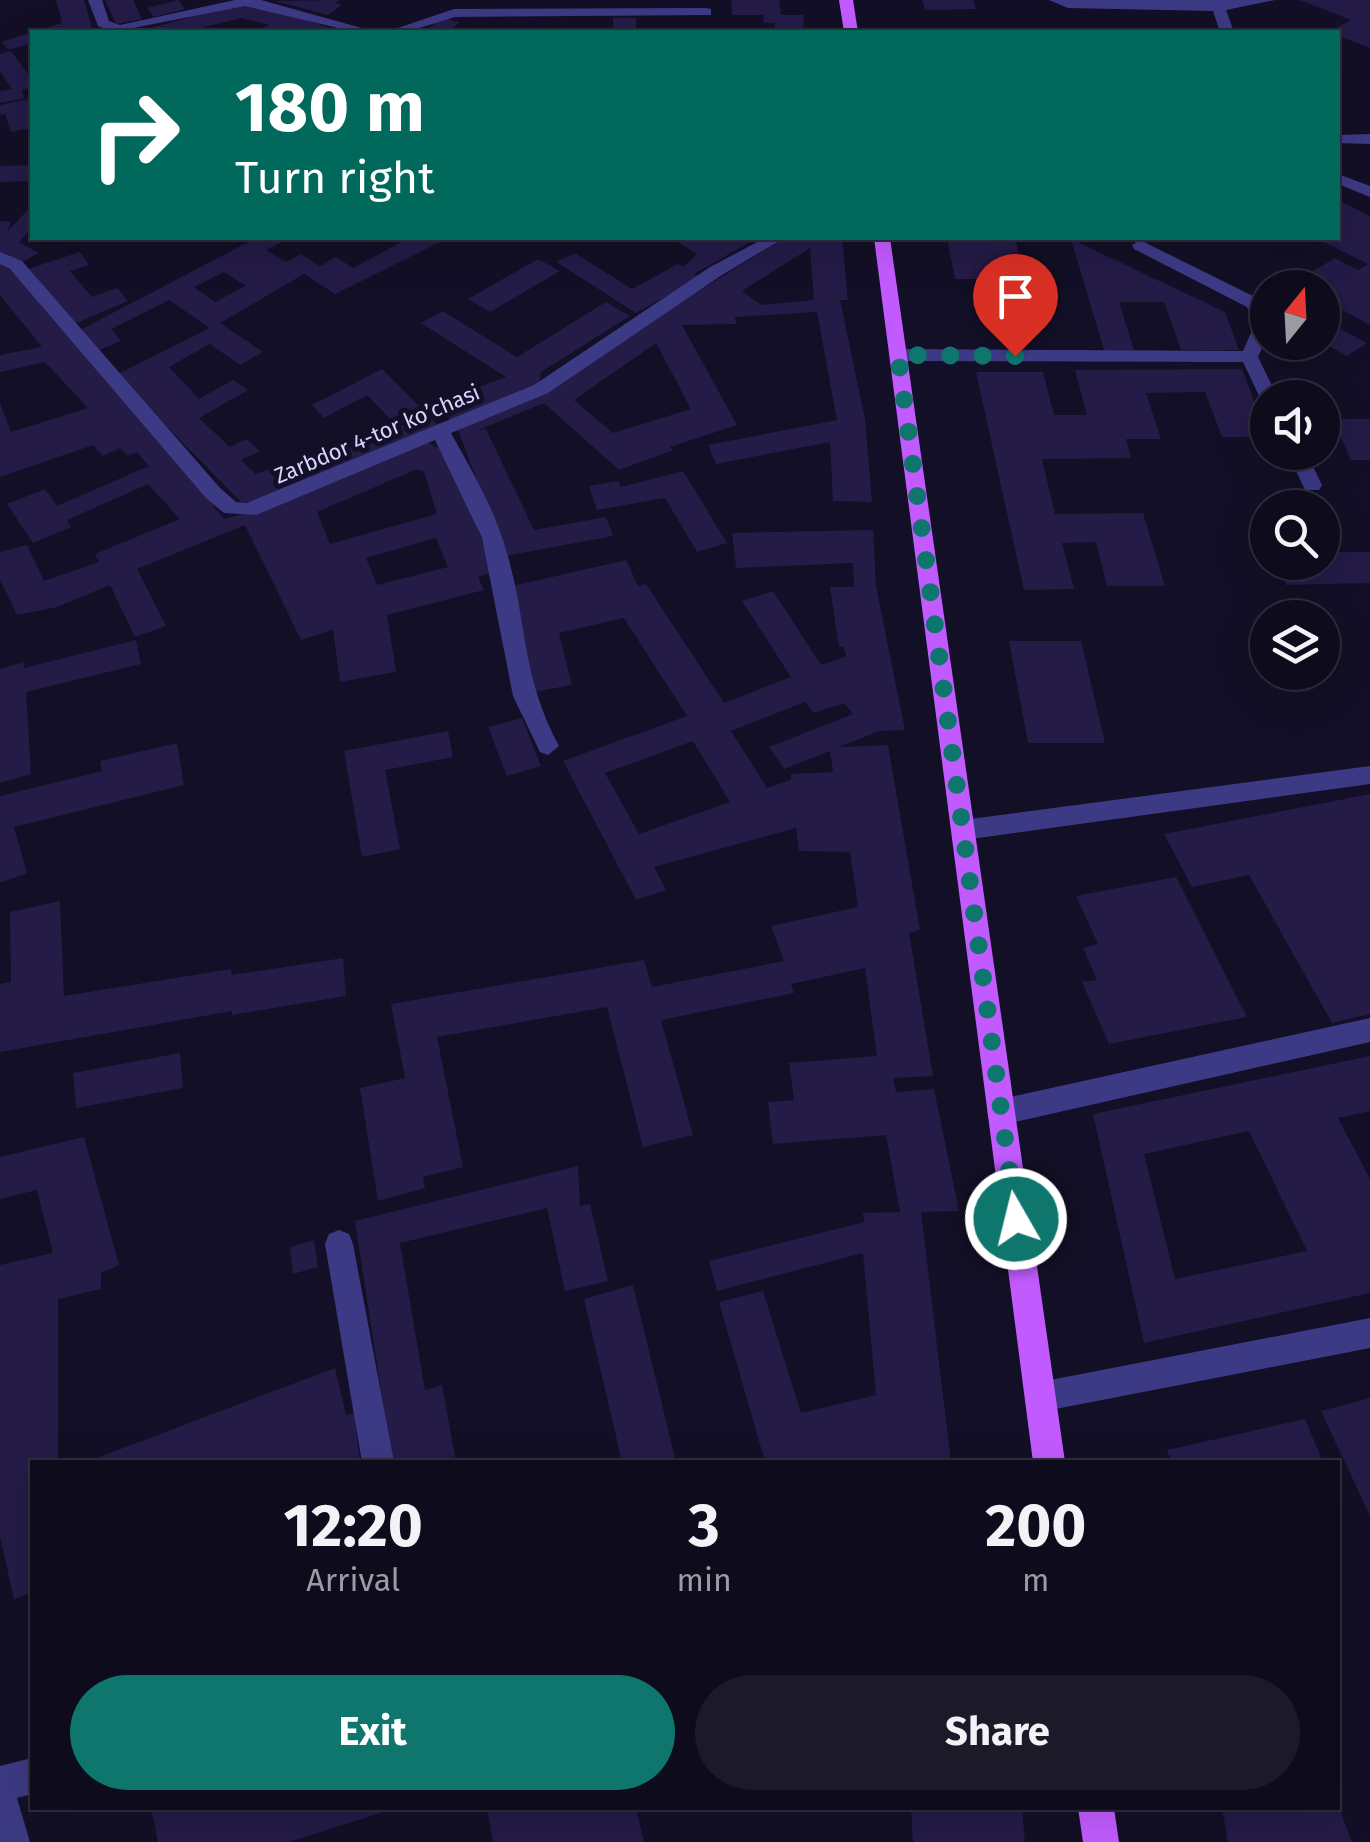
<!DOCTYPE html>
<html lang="en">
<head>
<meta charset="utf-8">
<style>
  :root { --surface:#0e0b1c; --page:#1c1929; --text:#f1f3f6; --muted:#9b9ba3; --line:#2e2b3b; --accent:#0f766e }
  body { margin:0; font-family:"Fira Sans",sans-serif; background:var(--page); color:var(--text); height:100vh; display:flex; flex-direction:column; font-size:38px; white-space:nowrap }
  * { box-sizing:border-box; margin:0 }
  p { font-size:32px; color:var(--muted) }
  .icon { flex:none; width:55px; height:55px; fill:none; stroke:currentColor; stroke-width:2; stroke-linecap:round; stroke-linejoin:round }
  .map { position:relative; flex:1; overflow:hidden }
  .side { position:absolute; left:30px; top:1460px; width:1310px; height:350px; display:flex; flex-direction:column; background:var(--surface); border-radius:0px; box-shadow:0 10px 40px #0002,0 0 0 2px var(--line) }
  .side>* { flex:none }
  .hud { position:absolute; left:30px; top:30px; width:1310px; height:210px; border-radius:0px; box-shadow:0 10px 40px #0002,0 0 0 2px var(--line); background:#00695c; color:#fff; overflow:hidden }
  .needle { width:65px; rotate:18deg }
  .tools { position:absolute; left:1250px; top:270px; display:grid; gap:20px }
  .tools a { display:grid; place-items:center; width:90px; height:90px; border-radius:50%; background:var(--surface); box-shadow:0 10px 40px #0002,0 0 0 2px var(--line); font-size:50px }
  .pin { position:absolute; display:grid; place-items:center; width:85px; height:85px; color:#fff; margin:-102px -42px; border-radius:50% 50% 50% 0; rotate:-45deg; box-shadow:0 0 10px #0007 }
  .pin .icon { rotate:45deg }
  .me { position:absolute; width:110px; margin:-55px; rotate:352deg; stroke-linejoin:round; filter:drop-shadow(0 0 8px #0008) }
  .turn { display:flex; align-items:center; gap:35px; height:210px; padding:0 40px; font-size:45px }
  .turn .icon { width:130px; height:130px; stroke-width:2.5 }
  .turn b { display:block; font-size:70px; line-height:85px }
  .eta { display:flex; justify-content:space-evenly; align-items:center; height:170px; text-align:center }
  .eta b { font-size:60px; font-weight:700; line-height:70px }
  .action { display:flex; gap:20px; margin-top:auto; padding:20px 40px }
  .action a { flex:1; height:115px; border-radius:60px; background:var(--accent); color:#fff; font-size:40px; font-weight:700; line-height:115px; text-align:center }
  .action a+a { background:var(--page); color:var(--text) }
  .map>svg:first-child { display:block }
  .building { fill:#241b47; fill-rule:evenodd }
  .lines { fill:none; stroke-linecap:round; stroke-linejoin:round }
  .minor { fill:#3d3a85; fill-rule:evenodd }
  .major { fill:#c25bff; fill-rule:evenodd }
  .route { stroke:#0f766e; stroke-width:18; stroke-dasharray:0 32.4 }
  .labels { text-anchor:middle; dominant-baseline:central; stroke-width:10; stroke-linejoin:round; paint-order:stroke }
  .far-street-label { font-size:22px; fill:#d9d4ff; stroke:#130f26 }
</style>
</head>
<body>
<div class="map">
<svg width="1370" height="1842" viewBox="0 0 1370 1842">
  <rect width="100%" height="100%" fill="#130f26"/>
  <!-- building -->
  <path class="building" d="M 56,0 L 84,0 L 92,28 L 35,32 L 62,23 Z
    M 105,0 L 133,0 L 142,19 L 116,24 Z
    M 178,0 L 185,9 L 154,17 L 147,8 Z
    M 339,0 L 336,3 L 342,5 L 328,15 L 275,1 Z
    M 731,0 L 779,0 L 781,15 L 804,15 L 803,32 L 774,32 L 775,23 L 764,23 L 763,15 L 732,15 Z
    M 922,0 L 973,0 L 976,9 L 925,10 Z
    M 1300,0 L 1370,0 L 1370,48 L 1329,32 L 1351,20 Z
    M 240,4 L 273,9 L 342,32 L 257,32 L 269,25 L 241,18 L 184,32 L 135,32 Z
    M 441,18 L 460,22 L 448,32 L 425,32 Z
    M 613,18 L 636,18 L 636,32 L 613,32 Z
    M 32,32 L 32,43 L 9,50 L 1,42 Z
    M 11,51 L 32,80 L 32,87 L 22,90 L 24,98 L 0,103 L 0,91 L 12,89 L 0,71 L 0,54 Z
    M 28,99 L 32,128 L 11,132 L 5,114 L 0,115 L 0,105 Z
    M 32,165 L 32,181 L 0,182 L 0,166 Z
    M 1338,200 L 1370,216 L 1370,325 L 1322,299 L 1322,288 L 1293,283 L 1335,258 L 1358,270 L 1368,264 L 1316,238 L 1338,238 Z
    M 32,205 L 32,228 L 19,242 L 39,253 L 18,264 L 0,254 L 0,221 L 11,222 L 7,232 Z
    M 256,238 L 289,238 L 266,250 L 286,262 L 301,254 L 320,266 L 336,257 L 353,268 L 409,238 L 448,238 L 335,294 L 304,274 L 220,323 L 263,352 L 240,365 L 210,344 L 169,367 L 199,399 L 233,380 L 248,390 L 199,418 L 230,447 L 247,439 L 260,451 L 241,460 L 256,474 L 395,424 L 367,395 L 324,418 L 312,405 L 382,369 L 441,428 L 258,503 L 241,502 L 116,375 L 210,328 L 169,300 L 111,329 L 121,341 L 97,351 L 80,330 ZM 224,272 L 246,286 L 215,302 L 194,287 Z
    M 671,238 L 708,242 L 757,238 L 694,274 L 700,277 L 636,313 L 556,262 L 575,253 L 632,289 L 678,264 L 683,267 L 697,254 Z
    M 784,238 L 842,238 L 848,300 L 840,300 L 865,419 L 872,502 L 833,501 L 830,442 L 716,464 L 708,445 L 837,420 L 817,312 L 735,317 L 736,324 L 682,325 L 737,425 L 670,447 L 673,450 L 619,470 L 544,403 L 476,431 L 486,429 L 534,530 L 606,517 L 613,536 L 505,556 L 457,427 L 533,394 ZM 810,248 L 814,300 L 761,305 L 742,291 ZM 656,343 L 691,409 L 613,433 L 574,400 Z
    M 947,238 L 1015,238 L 1025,279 L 955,279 Z
    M 1071,239 L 1225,312 L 1239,350 L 1181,350 L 1164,302 L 1119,302 L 1134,350 L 1104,350 Z
    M 80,252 L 89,265 L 70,271 L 92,297 L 117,288 L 128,301 L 72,325 L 28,269 Z
    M 538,259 L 560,271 L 490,312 L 468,299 Z
    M 0,263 L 21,278 L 129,408 L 217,504 L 213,506 L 224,519 L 270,506 L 424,441 L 448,453 L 494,572 L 478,577 L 484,590 L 387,615 L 396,672 L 340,682 L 333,630 L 301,640 L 245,525 L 137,569 L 166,626 L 135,637 L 110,585 L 57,607 L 17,615 L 0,580 L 0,552 L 27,545 L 44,581 L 99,562 L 95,554 L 180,519 L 148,484 L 67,520 L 71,527 L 33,543 L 7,504 L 45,489 L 57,506 L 149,466 L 137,452 L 128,456 L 120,448 L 103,456 L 93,445 L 0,477 L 0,403 L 11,432 L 88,408 L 45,362 L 0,372 L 0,355 L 42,347 L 0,295 ZM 417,469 L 424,472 L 437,514 L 330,544 L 317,512 ZM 436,538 L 448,567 L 377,585 L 366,558 Z
    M 606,302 L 630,316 L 541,372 L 539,387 L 452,422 L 435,403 L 506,377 L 421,323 L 443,311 L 517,357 Z
    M 1322,319 L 1367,343 L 1347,356 L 1322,342 Z
    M 1242,369 L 1268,437 L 1222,437 L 1205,392 L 1146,393 L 1161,439 L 1126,439 L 1131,458 L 1042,459 L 1055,514 L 1143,513 L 1165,586 L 1107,586 L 1096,542 L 1062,543 L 1074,589 L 1024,590 L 976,372 L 1043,372 L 1054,415 L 1087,415 L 1075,370 Z
    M 1333,419 L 1370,419 L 1370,460 L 1351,460 Z
    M 683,471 L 727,543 L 697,552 L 665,498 L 597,510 L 589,486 L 618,481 L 621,487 Z
    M 873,530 L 876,586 L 905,730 L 879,731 L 839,747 L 888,745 L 920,930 L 909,933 L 933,1076 L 893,1078 L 896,1092 L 934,1089 L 959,1211 L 921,1212 L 951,1462 L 765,1462 L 719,1302 L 763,1291 L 801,1413 L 876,1395 L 863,1253 L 717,1291 L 709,1261 L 864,1222 L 863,1213 L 900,1212 L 886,1135 L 773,1144 L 768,1102 L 794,1100 L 789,1063 L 877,1056 L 865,968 L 791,984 L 794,993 L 661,1020 L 693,1135 L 643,1147 L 607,1007 L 437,1037 L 463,1167 L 423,1177 L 425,1188 L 378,1201 L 360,1088 L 405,1078 L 391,1004 L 644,960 L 652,987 L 784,961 L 771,926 L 858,907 L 850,852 L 799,851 L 796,828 L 654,867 L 666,890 L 636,900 L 563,761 L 687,716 L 624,618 L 559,633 L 572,685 L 528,693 L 504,588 L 626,560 L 638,586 L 646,584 L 724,703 L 791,677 L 742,601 L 773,591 L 821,665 L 846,656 L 844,647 L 839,647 L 830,587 L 854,587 L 853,563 L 736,568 L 732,533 ZM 805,702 L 814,713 L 844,703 L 853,714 L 769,747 L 784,769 L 830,751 L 833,772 L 791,774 L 791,780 L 767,788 L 731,731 ZM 693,741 L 730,802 L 639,834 L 605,773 Z
    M 1322,530 L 1329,530 L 1338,552 L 1370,552 L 1370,583 L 1286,585 L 1278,562 L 1322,562 Z
    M 136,640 L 141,664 L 26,692 L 31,774 L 0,783 L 0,669 L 23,662 L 24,668 Z
    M 1009,641 L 1081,641 L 1105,743 L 1028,743 Z
    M 522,718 L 541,766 L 507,776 L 488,727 Z
    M 448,731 L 453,757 L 385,770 L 400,849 L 362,857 L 344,751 Z
    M 177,743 L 184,785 L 14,827 L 27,873 L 0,883 L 0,796 L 102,771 L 100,761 Z
    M 1370,794 L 1370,1014 L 1332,1023 L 1249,875 L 1192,887 L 1164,834 Z
    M 1176,877 L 1247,1017 L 1109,1044 L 1082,982 L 1097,980 L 1083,948 L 1098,944 L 1076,896 Z
    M 60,901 L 64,996 L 231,969 L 232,975 L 343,958 L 346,996 L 232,1015 L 232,1011 L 0,1052 L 0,984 L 11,982 L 10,912 Z
    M 180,1053 L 183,1088 L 76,1108 L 73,1073 Z
    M 1370,1056 L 1370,1111 L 1338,1118 L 1370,1179 L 1370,1293 L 1144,1343 L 1093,1114 ZM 1249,1131 L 1307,1251 L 1175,1279 L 1144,1154 Z
    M 84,1137 L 119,1265 L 101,1273 L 101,1289 L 58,1299 L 58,1462 L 32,1462 L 32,1592 L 14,1599 L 0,1537 L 0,1265 L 53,1253 L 37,1190 L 0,1199 L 0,1157 Z
    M 578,1166 L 580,1206 L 590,1204 L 608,1281 L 565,1291 L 547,1208 L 400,1243 L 425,1390 L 442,1385 L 456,1462 L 392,1462 L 355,1221 Z
    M 314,1240 L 318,1267 L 293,1274 L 290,1247 Z
    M 633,1285 L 676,1462 L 622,1462 L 584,1299 Z
    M 335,1368 L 346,1415 L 354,1413 L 360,1462 L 86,1462 Z
    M 1370,1398 L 1370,1516 L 1321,1411 Z
    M 1305,1419 L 1323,1462 L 1171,1462 L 1167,1450 Z
    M 151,1808 L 396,1808 L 289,1842 L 158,1842 Z
    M 487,1808 L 636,1808 L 644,1842 L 493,1842 Z
    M 911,1808 L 1022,1808 L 1025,1842 L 913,1842 Z
    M 1222,1808 L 1339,1808 L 1352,1842 L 1228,1842 Z"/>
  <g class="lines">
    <!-- minor -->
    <path class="minor" d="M 88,0 L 102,0 L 109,21 L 120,25 L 235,0 L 261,0 L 376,32 L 355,32 L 245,6 L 113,32 L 98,26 Z
      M 1049,0 L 1275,0 L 1226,10 L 1234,32 L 1220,32 L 1213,11 L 1068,8 Z
      M 706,8 L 711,9 L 711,15 L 455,17 L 406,32 L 386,32 L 454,9 Z
      M 1370,134 L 1370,144 L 1338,143 L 1338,135 Z
      M 1338,174 L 1370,186 L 1370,197 L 1338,184 Z
      M 765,238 L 784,238 L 722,275 L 548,393 L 451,433 C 472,471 495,510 507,553 C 528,625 521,675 559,746 L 548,755 L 540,752 L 513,696 L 482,538 L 435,440 L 256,515 L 224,513 L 206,498 L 10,269 L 0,264 L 0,252 L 22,261 L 220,488 L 236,502 L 247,503 L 534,385 L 710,267 Z
      M 1140,240 L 1261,300 C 1272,321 1267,337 1258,357 L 1278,398 L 1262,402 L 1243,362 L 898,361 L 889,355 L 898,349 L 1243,351 L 1254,326 L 1247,307 L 1134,249 L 1132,245 Z
      M 1287,452 L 1306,452 L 1322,485 L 1319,490 L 1305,490 Z
      M 1370,766 L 1370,784 L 963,840 L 951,830 L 963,820 Z
      M 1370,1018 L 1370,1042 L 1001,1125 L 991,1121 L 987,1112 L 991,1103 L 1001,1099 Z
      M 339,1230 L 349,1234 L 353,1244 L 394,1462 L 362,1462 L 325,1244 L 329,1234 Z
      M 1370,1318 L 1370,1348 L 1040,1412 L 1029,1408 L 1025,1397 L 1029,1386 L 1040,1382 Z
      M 32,1758 L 32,1794 L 17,1798 L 30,1842 L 0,1842 L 0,1766 Z"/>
    <!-- major -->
    <path class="major" d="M 839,0 L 853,0 L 858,32 L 844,32 Z
      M 874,238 L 890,238 L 1065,1462 L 1033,1462 Z
      M 1078,1808 L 1114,1808 L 1119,1842 L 1083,1842 Z"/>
  </g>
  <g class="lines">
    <!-- route -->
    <path class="route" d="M 1015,356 L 898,355 L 1016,1219"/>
  </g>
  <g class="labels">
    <!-- far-street labels -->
    <g class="far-street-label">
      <text transform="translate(377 434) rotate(-23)">Zarbdor 4-tor koʼchasi</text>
    </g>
  </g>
</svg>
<div class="tools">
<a><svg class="needle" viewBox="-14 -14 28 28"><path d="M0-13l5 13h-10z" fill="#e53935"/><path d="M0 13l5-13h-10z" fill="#9b9ba3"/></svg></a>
<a><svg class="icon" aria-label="sound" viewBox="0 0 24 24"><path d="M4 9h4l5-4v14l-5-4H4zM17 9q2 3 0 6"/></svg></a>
<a><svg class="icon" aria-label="search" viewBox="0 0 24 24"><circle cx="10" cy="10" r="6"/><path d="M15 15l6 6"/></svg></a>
<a><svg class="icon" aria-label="layers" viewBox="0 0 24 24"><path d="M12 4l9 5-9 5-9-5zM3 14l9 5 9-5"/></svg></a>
</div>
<div class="pin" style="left:1015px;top:356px;background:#d93025"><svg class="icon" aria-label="arrive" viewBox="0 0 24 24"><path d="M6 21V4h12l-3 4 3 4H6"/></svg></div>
<svg class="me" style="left:1016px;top:1219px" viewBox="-20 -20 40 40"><circle r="17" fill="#0f766e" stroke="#fff" stroke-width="3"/><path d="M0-11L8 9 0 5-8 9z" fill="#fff"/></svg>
<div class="hud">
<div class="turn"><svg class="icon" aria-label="right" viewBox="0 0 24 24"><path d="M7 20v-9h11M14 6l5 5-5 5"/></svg><div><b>180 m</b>Turn right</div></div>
</div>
<section class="side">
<div class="eta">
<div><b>12:20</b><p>Arrival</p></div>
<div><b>3</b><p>min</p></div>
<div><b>200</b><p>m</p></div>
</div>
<div class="action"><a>Exit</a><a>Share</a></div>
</section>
</div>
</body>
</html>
